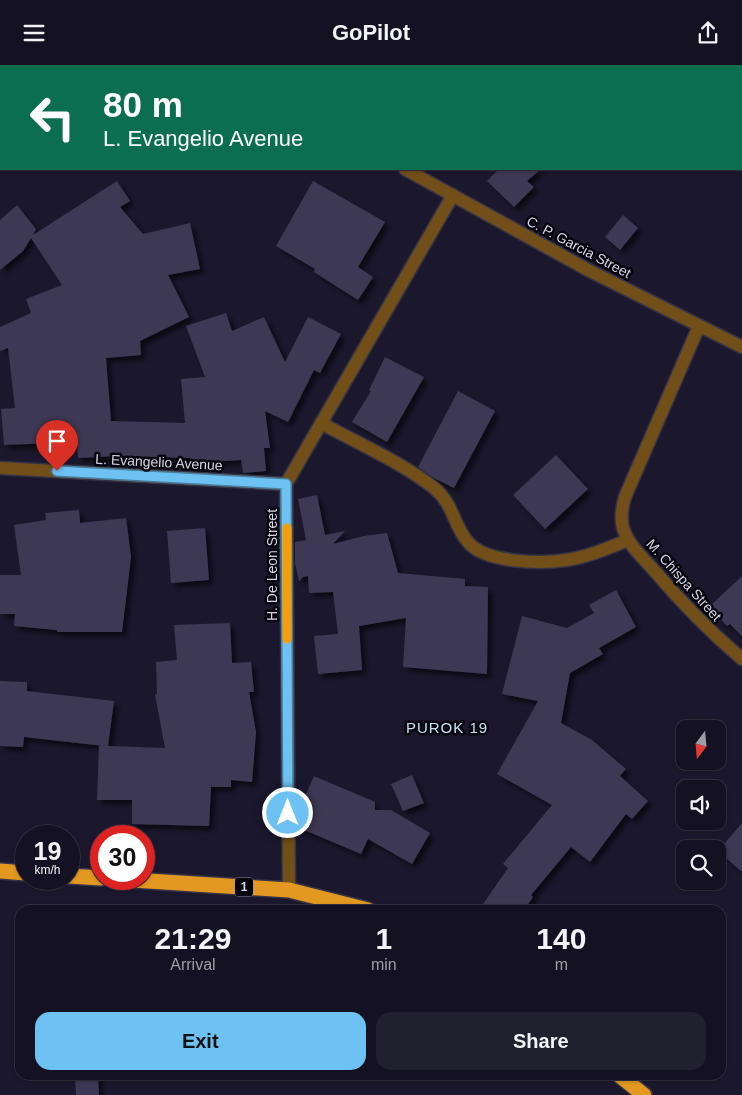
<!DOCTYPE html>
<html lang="en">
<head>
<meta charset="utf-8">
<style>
  :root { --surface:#141222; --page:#21202f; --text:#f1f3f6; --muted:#9d9ea5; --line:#333240; --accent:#6ec2f3 }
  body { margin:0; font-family:Arial,sans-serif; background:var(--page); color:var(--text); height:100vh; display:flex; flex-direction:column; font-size:19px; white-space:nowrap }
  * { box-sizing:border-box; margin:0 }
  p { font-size:16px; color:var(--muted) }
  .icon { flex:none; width:28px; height:28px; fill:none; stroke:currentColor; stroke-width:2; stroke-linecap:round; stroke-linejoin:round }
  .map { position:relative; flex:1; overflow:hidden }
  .sheet { position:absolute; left:15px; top:840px; width:711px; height:175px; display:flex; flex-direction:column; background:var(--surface); border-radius:15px; box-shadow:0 1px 4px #0004,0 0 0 1px var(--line) }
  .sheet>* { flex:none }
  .banner { position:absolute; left:0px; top:0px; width:742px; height:105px; box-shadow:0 1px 4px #0004,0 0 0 1px var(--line); background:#0b6e4f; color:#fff; overflow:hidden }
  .needle { width:32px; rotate:196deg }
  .fabs { position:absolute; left:676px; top:655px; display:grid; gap:10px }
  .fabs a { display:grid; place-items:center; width:50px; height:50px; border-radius:10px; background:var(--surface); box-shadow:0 1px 4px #0004,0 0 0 1px var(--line); font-size:25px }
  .speed { position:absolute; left:15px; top:760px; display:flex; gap:10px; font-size:25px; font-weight:700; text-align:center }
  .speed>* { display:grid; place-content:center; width:65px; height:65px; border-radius:50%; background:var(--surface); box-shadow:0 1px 4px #0004,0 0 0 1px var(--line); line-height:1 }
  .speed small { font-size:12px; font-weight:400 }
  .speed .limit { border:8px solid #d22; background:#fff; color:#111 }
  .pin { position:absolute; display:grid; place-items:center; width:42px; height:42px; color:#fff; margin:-51px -21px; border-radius:50% 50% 50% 0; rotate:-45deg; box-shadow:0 0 5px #0007 }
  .pin .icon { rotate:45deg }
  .me { position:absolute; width:55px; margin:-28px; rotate:0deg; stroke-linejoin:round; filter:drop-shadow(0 0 4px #0008) }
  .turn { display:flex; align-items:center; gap:18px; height:105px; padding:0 20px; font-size:22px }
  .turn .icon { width:65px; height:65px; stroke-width:2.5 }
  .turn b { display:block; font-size:35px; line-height:42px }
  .eta { display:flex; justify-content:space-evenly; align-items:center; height:85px; text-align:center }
  .eta b { font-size:30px; font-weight:800; line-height:35px }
  .action { display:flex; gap:10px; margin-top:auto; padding:10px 20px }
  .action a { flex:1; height:58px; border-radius:15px; background:var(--accent); color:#111; font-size:20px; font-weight:800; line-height:58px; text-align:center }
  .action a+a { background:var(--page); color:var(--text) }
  header { display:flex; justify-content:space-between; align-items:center; height:65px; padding:0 20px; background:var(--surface); font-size:22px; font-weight:800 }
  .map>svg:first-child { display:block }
  .building { fill:#3c3953; filter:url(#shadow) }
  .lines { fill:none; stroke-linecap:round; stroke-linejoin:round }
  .minor-casing { stroke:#353348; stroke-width:15 }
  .highway-casing { stroke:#353348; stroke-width:18 }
  .minor { stroke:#724e18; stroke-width:12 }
  .highway { stroke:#e29821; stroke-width:15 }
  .route-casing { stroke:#487e9e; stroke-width:12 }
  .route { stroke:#6ec2f3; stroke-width:9 }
  .slow { stroke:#f59e0b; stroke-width:9 }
  .labels { text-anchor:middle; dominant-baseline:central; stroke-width:5; stroke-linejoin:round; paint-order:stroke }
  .shield { fill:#06050e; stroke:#9897a5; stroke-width:1 }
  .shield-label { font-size:12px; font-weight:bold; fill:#d6d6e6 }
  .street-label { font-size:14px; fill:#d6d6e6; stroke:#06050e }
  .neighbourhood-label { font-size:15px; letter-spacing:1px; fill:#c5e2f5; stroke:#06050e }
</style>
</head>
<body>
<header><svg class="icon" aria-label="menu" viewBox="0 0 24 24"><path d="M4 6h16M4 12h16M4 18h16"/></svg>GoPilot<svg class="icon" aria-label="share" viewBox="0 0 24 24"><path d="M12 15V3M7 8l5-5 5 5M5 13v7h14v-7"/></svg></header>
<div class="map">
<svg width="742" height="1030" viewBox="0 0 742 1030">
  <defs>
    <filter id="shadow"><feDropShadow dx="4.5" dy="4.5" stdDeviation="2.5" flood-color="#0009"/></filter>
  </defs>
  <rect width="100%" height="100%" fill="#1b182e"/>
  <!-- building -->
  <path class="building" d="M 499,104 L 541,104 L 527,116 L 534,122 L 514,142 L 487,116 Z
    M 117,116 L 130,136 L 120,142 L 143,169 L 190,158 L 200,204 L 168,210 L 189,252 L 140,276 L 141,290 L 106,293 L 111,356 L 185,358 L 181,314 L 205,312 L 186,261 L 226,248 L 232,266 L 264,252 L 285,297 L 308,252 L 341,269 L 320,308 L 314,305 L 288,357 L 265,346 L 270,383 L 264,383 L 266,406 L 243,408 L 241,395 L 190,398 L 190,393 L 116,391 L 78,393 L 77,377 L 4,380 L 1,344 L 15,343 L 8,283 L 0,286 L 0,262 L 31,248 L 26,234 L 62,220 L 31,173 L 23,186 L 0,205 L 0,155 L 17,140 L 36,164 L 33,170 Z
    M 313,116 L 385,157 L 358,202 L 373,212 L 358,235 L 314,207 L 315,204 L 276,181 Z
    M 623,150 L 638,163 L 620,185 L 605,172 Z
    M 385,292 L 424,312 L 387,377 L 352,357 L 371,326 L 369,325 Z
    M 458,326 L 495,346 L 454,423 L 434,413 L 418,402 Z
    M 556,390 L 588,424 L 545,464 L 513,430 Z
    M 317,430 L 325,470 L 345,466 L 333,479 L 364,471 L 387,468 L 398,508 L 465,514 L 465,521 L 488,522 L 487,609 L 403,602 L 406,553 L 359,561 L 362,605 L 318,609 L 314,571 L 338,569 L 333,527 L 309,528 L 308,511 L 303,512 L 299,516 L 295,498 L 295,477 L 306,475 L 298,434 Z
    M 79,445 L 80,458 L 126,453 L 131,492 L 122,567 L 57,567 L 57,565 L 14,561 L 15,549 L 0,549 L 0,510 L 21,510 L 14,460 L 46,455 L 45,448 Z
    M 205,463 L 209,515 L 171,518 L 167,466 Z
    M 742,511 L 742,571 L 730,559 L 727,561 L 709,542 Z
    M 616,525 L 636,562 L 599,583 L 603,589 L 570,608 L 561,658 L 592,675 L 626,704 L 620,711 L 648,736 L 632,754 L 626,749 L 590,797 L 571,782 L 531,830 L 533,832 L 524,845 L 479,845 L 508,803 L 503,799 L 552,740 L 497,709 L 538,636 L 502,629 L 522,551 L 567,563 L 594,548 L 589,540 Z
    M 230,558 L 232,598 L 251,597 L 254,627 L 249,627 L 256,667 L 252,717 L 231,715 L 231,722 L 211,722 L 209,761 L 132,759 L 132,735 L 97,735 L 99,681 L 104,681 L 24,672 L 23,682 L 0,681 L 0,616 L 27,617 L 27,626 L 114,636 L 108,681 L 165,683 L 155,630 L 157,629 L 156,597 L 177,595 L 174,560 Z
    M 412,710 L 424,738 L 403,746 L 391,719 Z
    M 314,711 L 375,737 L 375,745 L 391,745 L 430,768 L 412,799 L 368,774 L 361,789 L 297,762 L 297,750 Z
    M 742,758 L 742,807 L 718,786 Z
    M 98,1010 L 99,1030 L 76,1030 L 75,1011 Z"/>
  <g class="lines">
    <defs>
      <path id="minor" d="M 212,0 L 214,1
        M 405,104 L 588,205 L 742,282
        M 699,261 L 625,432 C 622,442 620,452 623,463 C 628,479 641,491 652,503 C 680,536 709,566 742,594
        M 321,358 C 357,378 403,398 434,423 C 454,439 453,460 468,477 C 485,498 541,499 566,495 C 588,492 608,483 628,475
        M 0,403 L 286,419
        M 289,825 L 286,419 L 453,130"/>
      <path id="highway" d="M 0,806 L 26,808
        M 69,811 L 101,813
        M 117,814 L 289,825 L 368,845
        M 619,1010 L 644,1030"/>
    </defs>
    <!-- minor casing -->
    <use href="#minor" class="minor-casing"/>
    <!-- highway casing -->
    <use href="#highway" class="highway-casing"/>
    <!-- minor -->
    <use href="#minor" class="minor"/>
    <!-- highway -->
    <use href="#highway" class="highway"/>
  </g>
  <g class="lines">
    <defs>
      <path id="route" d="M 57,406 L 286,419 L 288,748"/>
    </defs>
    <!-- route casing -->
    <use href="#route" class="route-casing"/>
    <!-- route -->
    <use href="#route" class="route"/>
    <!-- slow -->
    <path class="slow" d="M 287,463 L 287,574"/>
  </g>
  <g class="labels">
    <!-- shield labels -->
    <rect class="shield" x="235" y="812.5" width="18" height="19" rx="4"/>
    <g class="shield-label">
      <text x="244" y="822">1</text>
    </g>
    <!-- street labels -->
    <g class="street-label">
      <text transform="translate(579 182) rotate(28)">C. P. Garcia Street</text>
      <text transform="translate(159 397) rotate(3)">L. Evangelio Avenue</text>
      <text transform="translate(272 500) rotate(-90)">H. De Leon Street</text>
      <text transform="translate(684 515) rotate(48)">M. Chispa Street</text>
    </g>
    <!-- neighbourhood labels -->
    <g class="neighbourhood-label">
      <text x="447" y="662">PUROK 19</text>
    </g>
  </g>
</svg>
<div class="fabs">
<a><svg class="needle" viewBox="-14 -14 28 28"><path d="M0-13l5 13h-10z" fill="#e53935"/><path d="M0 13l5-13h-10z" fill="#9d9ea5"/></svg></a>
<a><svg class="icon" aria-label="sound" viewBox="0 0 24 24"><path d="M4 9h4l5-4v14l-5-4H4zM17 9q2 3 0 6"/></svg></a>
<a><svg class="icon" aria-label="search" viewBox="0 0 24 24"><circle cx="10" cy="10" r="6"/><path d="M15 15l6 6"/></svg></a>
</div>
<div class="speed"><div>19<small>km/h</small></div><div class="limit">30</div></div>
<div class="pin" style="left:57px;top:406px;background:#d93025"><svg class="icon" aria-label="arrive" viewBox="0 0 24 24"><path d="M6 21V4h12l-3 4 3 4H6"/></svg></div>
<svg class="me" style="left:288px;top:748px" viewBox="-20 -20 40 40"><circle r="17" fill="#6ec2f3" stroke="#fff" stroke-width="3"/><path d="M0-11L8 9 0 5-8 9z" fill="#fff"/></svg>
<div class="banner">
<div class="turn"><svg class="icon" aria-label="left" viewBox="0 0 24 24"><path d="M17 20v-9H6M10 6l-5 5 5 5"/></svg><div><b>80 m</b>L. Evangelio Avenue</div></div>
</div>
<section class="sheet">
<div class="eta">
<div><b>21:29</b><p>Arrival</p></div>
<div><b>1</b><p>min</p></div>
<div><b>140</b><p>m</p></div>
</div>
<div class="action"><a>Exit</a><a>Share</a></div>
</section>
</div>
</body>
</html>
